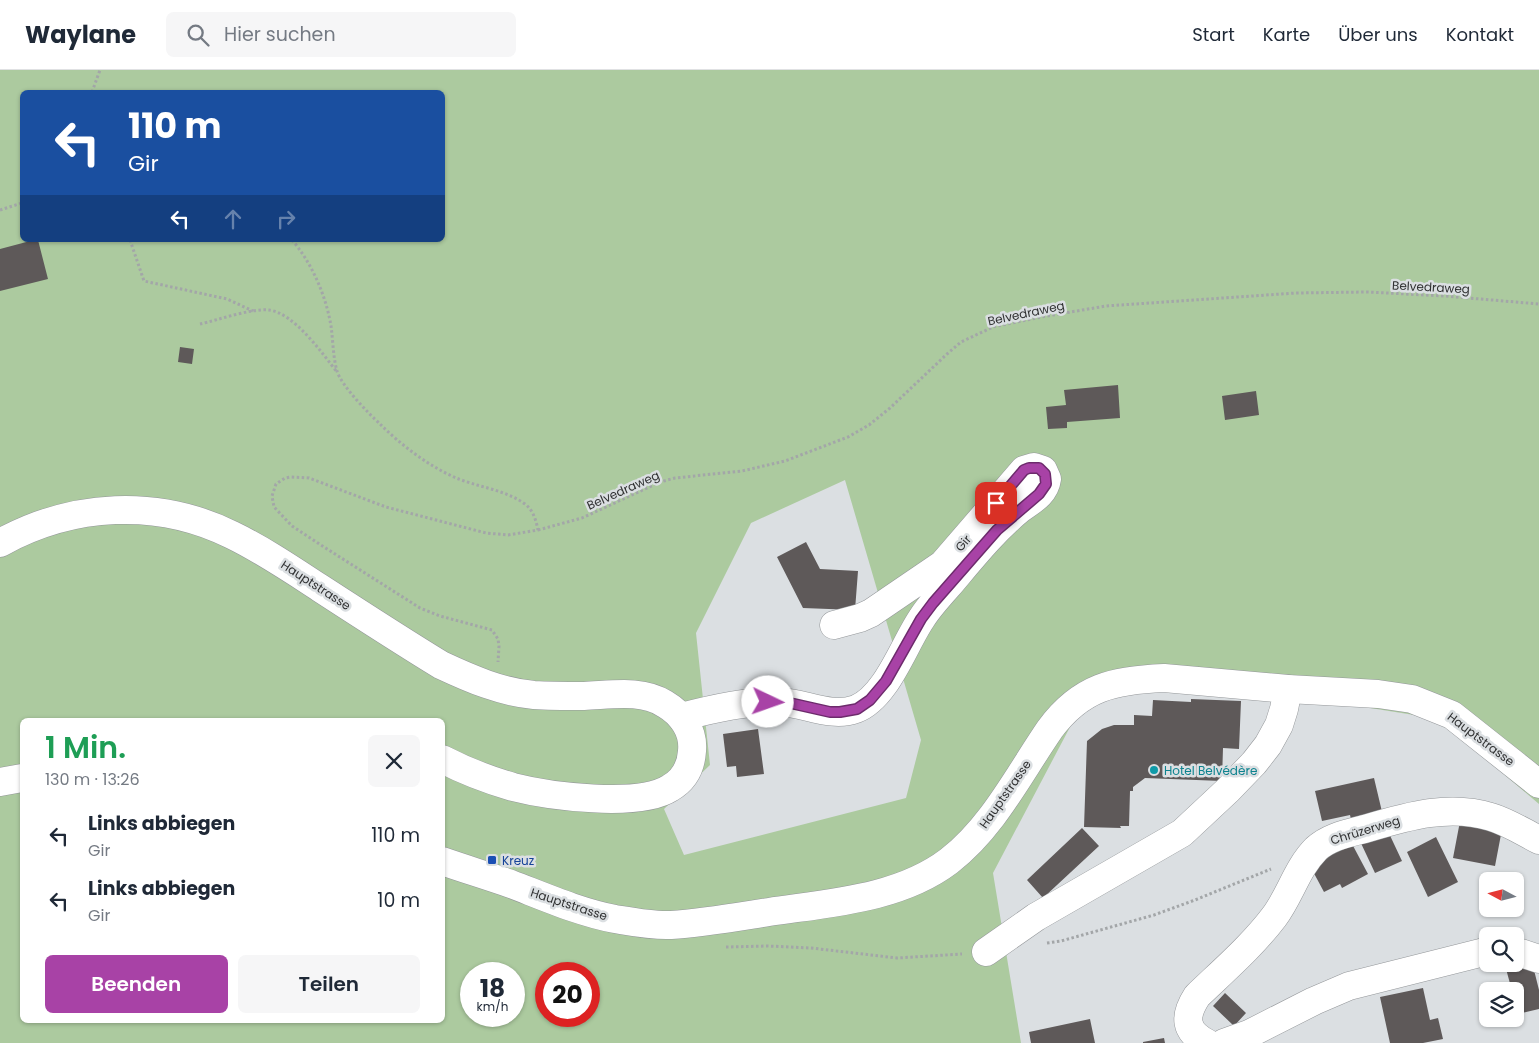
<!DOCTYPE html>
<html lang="de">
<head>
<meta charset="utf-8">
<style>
  :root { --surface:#fff; --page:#f6f6f7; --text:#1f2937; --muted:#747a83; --line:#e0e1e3; --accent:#a842a6 }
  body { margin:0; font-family:Poppins,sans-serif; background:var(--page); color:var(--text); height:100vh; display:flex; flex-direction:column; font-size:19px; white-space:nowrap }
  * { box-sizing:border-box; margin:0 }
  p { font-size:16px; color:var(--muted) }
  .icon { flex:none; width:28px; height:28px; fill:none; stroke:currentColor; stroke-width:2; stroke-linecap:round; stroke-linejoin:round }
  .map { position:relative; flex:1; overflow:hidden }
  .panel { position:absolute; left:20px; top:648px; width:425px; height:305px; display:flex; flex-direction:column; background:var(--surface); border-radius:8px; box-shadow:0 1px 4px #0004 }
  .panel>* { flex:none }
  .banner { position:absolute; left:20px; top:20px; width:425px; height:152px; border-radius:8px; box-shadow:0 1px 4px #0004; background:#1a4fa0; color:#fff; overflow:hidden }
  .needle { width:32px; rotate:277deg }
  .controls { position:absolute; left:1479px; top:802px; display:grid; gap:10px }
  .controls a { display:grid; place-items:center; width:45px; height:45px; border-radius:8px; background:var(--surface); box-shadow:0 1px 4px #0004; font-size:25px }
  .speed { position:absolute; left:460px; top:892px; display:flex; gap:10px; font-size:25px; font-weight:700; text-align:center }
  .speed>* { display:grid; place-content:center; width:65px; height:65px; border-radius:50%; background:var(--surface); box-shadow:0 1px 4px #0004; line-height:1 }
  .speed small { font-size:12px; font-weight:400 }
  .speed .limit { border:8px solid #d22; background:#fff; color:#111 }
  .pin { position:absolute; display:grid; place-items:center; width:42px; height:42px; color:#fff; margin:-21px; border-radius:10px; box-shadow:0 2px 8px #0006 }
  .me { position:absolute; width:55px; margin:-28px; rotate:93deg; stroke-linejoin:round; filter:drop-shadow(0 0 4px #0008) }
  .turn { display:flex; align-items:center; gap:18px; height:105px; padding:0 25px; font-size:22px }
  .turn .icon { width:65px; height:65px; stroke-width:2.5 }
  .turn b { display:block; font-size:35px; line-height:42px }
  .lanes { display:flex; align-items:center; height:48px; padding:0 25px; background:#0003; justify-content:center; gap:25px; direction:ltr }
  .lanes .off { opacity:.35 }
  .round { display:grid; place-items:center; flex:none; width:52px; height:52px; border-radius:8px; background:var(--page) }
  .overview { display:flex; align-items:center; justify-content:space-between; height:85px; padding:0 25px }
  h1 { font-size:30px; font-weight:600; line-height:38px; color:#1e9e55 }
  .primary-button { display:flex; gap:10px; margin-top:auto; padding:10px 25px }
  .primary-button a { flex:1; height:58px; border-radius:8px; background:var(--accent); color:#fff; font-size:20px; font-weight:600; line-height:58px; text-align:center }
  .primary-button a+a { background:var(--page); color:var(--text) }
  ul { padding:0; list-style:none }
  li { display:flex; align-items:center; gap:15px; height:65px; padding:0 25px }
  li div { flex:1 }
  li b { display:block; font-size:19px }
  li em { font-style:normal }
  header { display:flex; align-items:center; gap:30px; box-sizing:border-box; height:70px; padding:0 25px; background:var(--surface); border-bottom:1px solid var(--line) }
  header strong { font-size:24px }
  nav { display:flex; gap:28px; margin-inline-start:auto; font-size:18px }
  .search { width:350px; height:45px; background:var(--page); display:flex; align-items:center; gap:12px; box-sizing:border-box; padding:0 18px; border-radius:8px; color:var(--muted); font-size:19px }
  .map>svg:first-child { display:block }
  .green { fill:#acca9f; fill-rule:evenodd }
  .building { fill:#5e5959 }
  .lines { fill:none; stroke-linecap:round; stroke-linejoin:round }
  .minor-casing { stroke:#94979a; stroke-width:29 }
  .major-casing { stroke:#94979a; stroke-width:29 }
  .path { stroke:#a3a6a8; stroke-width:3; stroke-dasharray:2.5 2.5; stroke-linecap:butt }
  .minor { stroke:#fff; stroke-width:28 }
  .major { stroke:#fff; stroke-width:28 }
  .route-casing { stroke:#6d2b6c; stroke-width:12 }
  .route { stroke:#a842a6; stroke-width:9 }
  .culture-dot { fill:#0f9aa8; stroke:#dbdfe2; stroke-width:2 }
  .transit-dot { fill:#1a4fb4; stroke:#dbdfe2; stroke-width:2 }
  .labels { text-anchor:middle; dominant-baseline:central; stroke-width:5; stroke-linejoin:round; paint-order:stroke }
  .street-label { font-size:12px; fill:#303132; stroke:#dbdfe2 }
  .culture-label { font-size:12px; fill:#0d838f; stroke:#dbdfe2; text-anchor:start }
  .transit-label { font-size:12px; fill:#164399; stroke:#dbdfe2; text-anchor:start }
</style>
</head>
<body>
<header>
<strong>Waylane</strong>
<div class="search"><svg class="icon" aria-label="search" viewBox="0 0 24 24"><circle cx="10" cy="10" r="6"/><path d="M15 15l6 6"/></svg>Hier suchen</div>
<nav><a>Start</a><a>Karte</a><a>Über uns</a><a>Kontakt</a></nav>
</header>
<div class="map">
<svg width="1539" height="973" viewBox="0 0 1539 973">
  <rect width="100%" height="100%" fill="#dbdfe2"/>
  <!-- green -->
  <path class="green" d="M 0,0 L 1539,0 L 1539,734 L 1439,649 L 1289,625 L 1158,611 L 1079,640 L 993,803 L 1021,973 L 0,973 ZM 22,22 L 442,22 L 442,170 L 22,170 ZM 845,410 L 921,670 L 906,728 L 684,785 L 664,739 L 710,695 L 696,563 L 751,453 ZM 22,650 L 442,650 L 442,950 L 22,950 ZM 471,904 L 514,904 L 514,946 L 471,946 ZM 546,904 L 589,904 L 589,946 L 546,946 Z"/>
  <!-- building -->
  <path class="building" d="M 34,170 L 38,170 L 48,209 L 0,221 L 0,179 Z
    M 180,277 L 194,279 L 192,294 L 178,292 Z
    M 1118,315 L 1120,348 L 1067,352 L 1067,358 L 1048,359 L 1046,337 L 1066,335 L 1064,320 Z
    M 1256,321 L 1259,345 L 1225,350 L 1222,326 Z
    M 806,472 L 820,499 L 858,501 L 855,540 L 803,538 L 777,487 Z
    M 1191,629 L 1241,631 L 1239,679 L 1223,678 L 1222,711 L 1145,708 L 1133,717 L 1133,721 L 1130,721 L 1129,756 L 1120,756 L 1121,758 L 1084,757 L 1087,671 L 1102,659 L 1114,655 L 1134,655 L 1134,645 L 1152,646 L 1153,630 L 1191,632 Z
    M 758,659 L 764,704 L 737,707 L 736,696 L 727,697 L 723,664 Z
    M 1374,708 L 1383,746 L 1352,753 L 1350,745 L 1322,751 L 1315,721 Z
    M 1461,746 L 1503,754 L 1495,796 L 1453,788 Z
    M 1386,757 L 1402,791 L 1375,803 L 1359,769 Z
    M 1082,758 L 1099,776 L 1043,828 L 1027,810 Z
    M 1436,767 L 1458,812 L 1428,827 L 1407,782 Z
    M 1351,772 L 1368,804 L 1342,818 L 1340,814 L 1324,822 L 1309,794 Z
    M 1531,888 L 1539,920 L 1539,939 L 1518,944 L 1515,934 L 1515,921 L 1512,921 L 1505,895 L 1515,894 Z
    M 1423,918 L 1430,950 L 1438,948 L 1443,969 L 1423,973 L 1390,973 L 1380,927 Z
    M 1225,923 L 1246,943 L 1234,956 L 1213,936 Z
    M 1090,949 L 1095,973 L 1031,973 L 1029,962 Z
    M 1164,968 L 1165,973 L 1143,973 L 1143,972 Z"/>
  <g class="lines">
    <defs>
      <path id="minor" d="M 681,647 C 712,639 750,630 782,632 C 807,634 832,648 856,639 C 887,627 904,574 922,548 C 929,537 939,526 948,516 C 971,489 993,461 1020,439 C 1031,431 1045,424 1047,409 L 1043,400 L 1034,397 L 1024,400 L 943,494 L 871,543 L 860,548 L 834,555
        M 0,712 L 22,708
        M 1515,881 L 1539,889
        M 986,882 L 1036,847 L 1182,763 L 1228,720 L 1254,693 L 1268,675 L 1279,655 L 1284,639 L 1288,619
        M 1207,973 C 1184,961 1184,946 1197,926 C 1224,900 1252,876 1274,847 C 1290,826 1297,798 1316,779 C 1330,766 1350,763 1368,758 C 1408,746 1450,734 1491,747 C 1508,752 1523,762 1539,770
        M 1224,973 L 1249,964 L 1314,931 L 1349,916 L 1488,881"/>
      <path id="major" d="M 0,473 C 72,433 158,428 232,465 C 263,480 291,499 320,518 C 360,544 400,570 441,595 C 471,609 501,622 534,625 C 551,626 567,626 584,626 C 611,625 642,619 665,634 C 682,644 694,661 692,681 C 691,697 684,710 670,718 C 639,738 548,726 513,717 C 489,710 465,701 442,689
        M 442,791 C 465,799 488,806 511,814 C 545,827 579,842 615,849 C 633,852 653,856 671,855 C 704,853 737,847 769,842 C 829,833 899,829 949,791 C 993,757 1019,704 1050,659 C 1081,617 1114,610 1164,608 L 1288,619 L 1378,624 L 1412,629 L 1452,645 L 1539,714"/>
    </defs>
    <!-- minor casing -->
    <use href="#minor" class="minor-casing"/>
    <!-- major casing -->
    <use href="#major" class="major-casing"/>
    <!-- path -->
    <path class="path" d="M 92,22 L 100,0
      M 0,140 L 22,133
      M 130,170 L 144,211 L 227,229 L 253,241
      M 292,170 C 312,193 326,226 331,256 C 333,270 333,287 337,301 C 341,315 368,343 380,354 C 400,374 427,395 454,407 C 476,417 504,419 525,434 C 533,440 536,450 538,460 L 508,465 L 486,463 L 386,437 L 309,408 L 291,407 L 285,408 L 276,414 L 272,426 L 274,437 L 292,456 L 324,477 L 420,538 L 440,546 L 492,560 L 498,569 L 499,576 L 498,592
      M 200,254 C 218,250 252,238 269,240 C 294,243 322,283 337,302
      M 538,460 L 582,448 L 660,412 L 675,408 L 742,401 L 785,391 L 848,367 L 869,355 L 890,338 L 947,284 L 961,272 L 993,257 L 1041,247 L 1106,236 L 1296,223 L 1367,222 L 1445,226 L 1539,234
      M 1047,873 L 1061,871 L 1154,845 L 1195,830 L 1271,799
      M 726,877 L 768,876 L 811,878 L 897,888 L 962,884"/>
    <!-- minor -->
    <use href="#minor" class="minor"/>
    <!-- major -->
    <use href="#major" class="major"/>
  </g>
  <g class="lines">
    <defs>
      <path id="route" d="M 768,632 L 790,633 L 830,642 L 840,642 L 857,639 L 870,630 L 886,611 L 921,549 L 933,533 L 997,460 L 1039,424 L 1046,414 L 1045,404 L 1039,398 L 1029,398 L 1024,400 L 996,433"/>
    </defs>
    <!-- route casing -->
    <use href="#route" class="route-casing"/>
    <!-- route -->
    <use href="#route" class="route"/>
  </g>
  <!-- markers -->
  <circle class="culture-dot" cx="1154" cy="700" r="5"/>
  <rect class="transit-dot" x="487" y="785" width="10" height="10" rx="2.5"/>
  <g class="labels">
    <!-- street labels -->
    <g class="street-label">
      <text transform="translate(1431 217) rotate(3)">Belvedraweg</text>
      <text transform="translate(1026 243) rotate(-12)">Belvedraweg</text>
      <text transform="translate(623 420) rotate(-24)">Belvedraweg</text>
      <text transform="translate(963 473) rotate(-50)">Gir</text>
      <text transform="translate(316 515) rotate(33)">Hauptstrasse</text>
      <text transform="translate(1481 669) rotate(37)">Hauptstrasse</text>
      <text transform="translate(1005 724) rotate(-55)">Hauptstrasse</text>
      <text transform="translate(1365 760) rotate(-17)">Chrüzerweg</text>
      <text transform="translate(569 834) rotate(18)">Hauptstrasse</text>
    </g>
    <!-- culture labels -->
    <g class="culture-label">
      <text x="1164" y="700">Hotel Belvédère</text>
    </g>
    <!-- transit labels -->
    <g class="transit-label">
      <text x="502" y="790">Kreuz</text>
    </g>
  </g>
</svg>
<div class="controls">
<a><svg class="needle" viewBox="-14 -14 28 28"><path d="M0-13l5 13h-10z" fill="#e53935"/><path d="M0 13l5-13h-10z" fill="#747a83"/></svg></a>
<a><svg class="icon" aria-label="search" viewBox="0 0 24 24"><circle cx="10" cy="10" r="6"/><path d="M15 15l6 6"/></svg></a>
<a><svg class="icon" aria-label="layers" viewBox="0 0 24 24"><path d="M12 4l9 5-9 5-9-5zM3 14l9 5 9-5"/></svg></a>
</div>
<div class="speed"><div>18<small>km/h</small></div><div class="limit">20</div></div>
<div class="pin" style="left:996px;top:433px;background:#d93025"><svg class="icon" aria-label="arrive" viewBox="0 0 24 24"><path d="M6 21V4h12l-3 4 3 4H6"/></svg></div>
<svg class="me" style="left:768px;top:632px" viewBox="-20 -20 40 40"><circle r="19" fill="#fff"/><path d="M0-13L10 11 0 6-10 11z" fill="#a842a6"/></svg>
<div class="banner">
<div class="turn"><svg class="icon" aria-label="left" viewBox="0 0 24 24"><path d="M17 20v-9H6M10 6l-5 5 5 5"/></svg><div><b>110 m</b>Gir</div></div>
<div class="lanes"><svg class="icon" aria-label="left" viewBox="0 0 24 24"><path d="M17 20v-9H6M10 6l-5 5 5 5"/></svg><svg class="icon off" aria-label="ahead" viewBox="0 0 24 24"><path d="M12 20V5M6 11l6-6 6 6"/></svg><svg class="icon off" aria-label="right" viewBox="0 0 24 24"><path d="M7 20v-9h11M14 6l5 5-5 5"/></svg></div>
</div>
<section class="panel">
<div class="overview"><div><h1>1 Min.</h1><p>130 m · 13:26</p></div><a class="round"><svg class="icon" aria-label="close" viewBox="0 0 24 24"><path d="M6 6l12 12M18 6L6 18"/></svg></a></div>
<ul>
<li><svg class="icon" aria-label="left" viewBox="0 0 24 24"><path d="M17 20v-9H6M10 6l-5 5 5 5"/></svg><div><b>Links abbiegen</b><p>Gir</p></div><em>110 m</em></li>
<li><svg class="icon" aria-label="left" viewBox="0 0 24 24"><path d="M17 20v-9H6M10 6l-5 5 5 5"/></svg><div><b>Links abbiegen</b><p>Gir</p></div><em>10 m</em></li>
</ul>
<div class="primary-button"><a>Beenden</a><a>Teilen</a></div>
</section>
</div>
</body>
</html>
